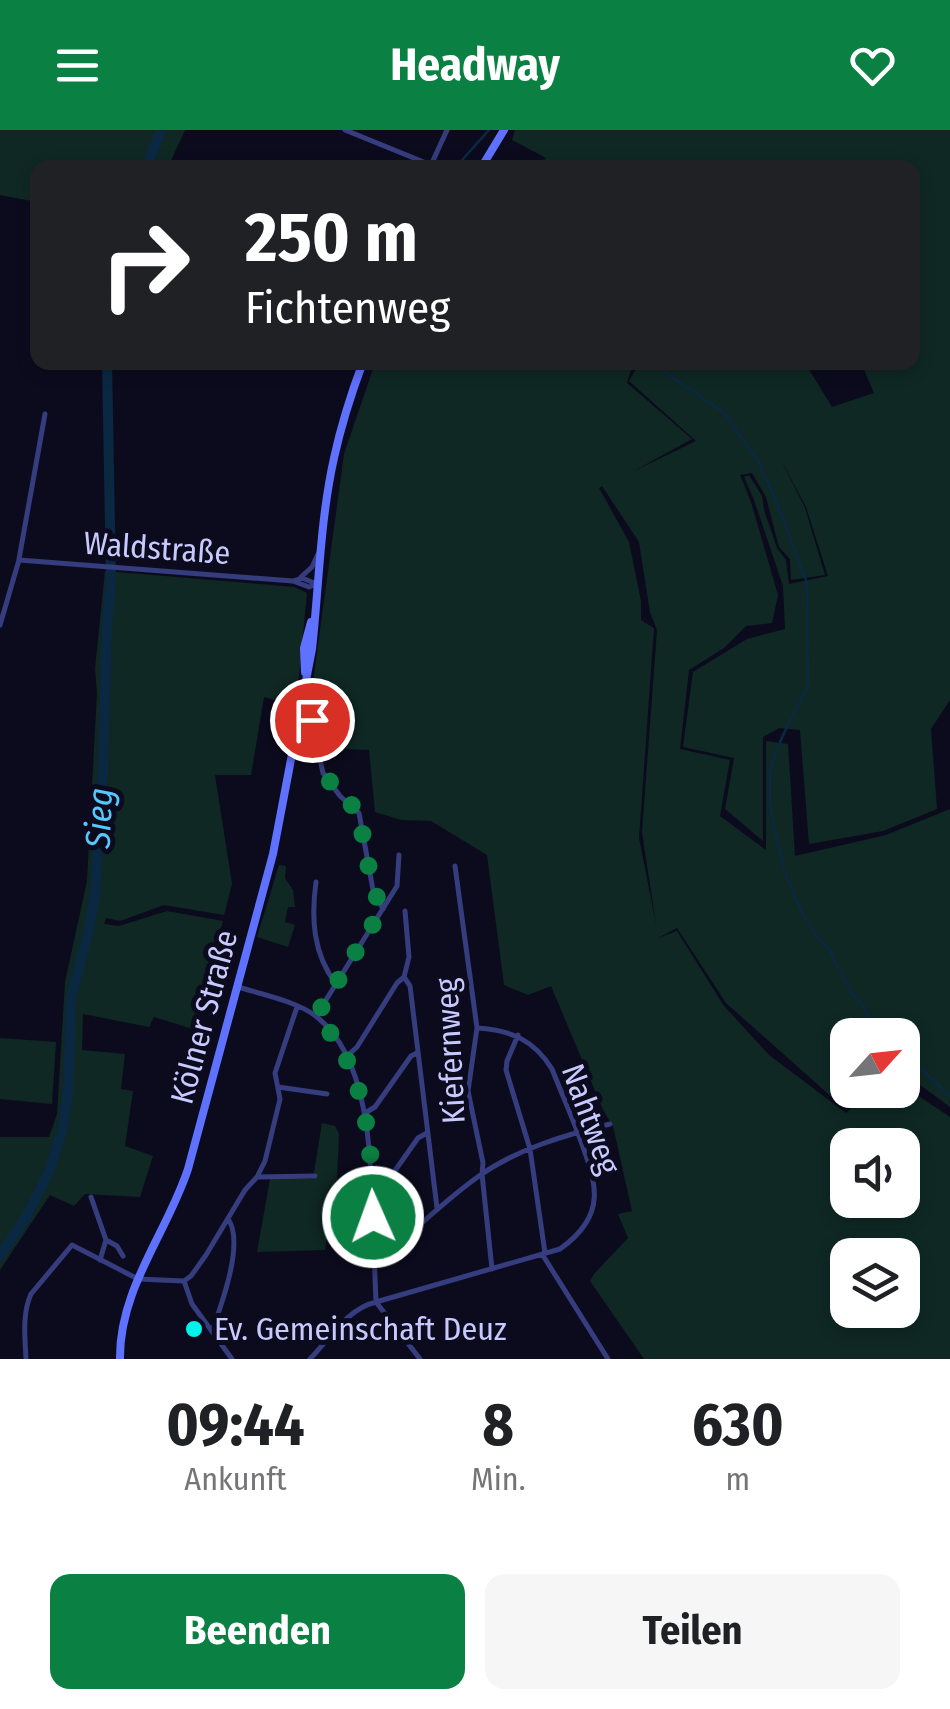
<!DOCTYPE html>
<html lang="de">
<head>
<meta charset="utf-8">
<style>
  :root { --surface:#fff; --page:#f6f6f6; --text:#202124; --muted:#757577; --accent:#0b8043 }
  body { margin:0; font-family:"Fira Sans Condensed",sans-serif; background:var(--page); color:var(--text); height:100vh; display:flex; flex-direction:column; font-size:38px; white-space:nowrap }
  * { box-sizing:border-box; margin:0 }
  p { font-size:32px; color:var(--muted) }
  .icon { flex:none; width:55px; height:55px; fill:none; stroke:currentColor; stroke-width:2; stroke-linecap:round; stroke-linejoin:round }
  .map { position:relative; height:1229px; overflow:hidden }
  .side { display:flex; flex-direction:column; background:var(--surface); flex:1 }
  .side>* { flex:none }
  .hud { position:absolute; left:30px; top:30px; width:890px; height:210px; border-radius:20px; box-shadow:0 5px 15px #0003; background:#202124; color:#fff; overflow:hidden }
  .needle { width:65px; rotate:63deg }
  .controls { position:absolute; left:830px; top:888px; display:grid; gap:20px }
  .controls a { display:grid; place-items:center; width:90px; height:90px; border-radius:20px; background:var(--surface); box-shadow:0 5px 15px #0003; font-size:50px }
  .pin { position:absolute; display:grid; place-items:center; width:85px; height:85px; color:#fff; margin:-42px; border:5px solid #fff; border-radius:50%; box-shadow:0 2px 10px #0007 }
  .me { position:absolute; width:110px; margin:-55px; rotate:358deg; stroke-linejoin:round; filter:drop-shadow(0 0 8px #0008) }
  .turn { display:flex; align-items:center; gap:35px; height:210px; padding:0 50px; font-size:45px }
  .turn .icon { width:130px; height:130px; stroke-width:2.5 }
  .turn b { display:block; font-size:70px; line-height:85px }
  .eta { display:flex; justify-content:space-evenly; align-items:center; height:170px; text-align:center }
  .eta b { font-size:60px; font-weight:700; line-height:70px }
  .action { display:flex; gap:20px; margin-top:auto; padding:20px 50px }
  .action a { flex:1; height:115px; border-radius:20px; background:var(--accent); color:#fff; font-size:40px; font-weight:700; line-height:115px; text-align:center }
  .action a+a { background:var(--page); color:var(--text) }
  header { display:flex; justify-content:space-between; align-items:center; height:130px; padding:0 50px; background:var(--accent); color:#fff; font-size:45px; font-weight:700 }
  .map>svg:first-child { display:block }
  .green { fill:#0f2824; fill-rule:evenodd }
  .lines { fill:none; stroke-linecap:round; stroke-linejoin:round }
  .stream { stroke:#0b2843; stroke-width:2.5 }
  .river { stroke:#0b2843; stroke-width:10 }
  .street { stroke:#363d7e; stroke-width:5 }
  .secondary { stroke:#5f71ff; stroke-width:8 }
  .route { stroke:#0b8043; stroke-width:18; stroke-dasharray:0 32.4 }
  .poi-dot { fill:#00f3eb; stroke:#0c0b1e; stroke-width:4 }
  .labels { text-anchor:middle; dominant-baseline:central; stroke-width:10; stroke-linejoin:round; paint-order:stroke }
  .street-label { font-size:32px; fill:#c8caff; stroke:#0c0b1e }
  .poi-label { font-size:32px; fill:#c8caff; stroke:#0c0b1e; text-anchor:start }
  .water-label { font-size:35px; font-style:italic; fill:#56c8ff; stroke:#0c0b1e }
</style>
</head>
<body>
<header><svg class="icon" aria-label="menu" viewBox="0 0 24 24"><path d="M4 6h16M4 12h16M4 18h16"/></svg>Headway<svg class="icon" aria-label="heart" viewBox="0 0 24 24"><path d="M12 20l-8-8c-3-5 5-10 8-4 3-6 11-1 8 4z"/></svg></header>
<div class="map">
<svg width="950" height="1229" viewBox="0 0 950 1229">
  <rect width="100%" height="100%" fill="#0c0b1e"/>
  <!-- green -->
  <path class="green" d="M 0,0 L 185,0 L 168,37 L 38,38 L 37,72 L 0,65 Z
    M 515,0 L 950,0 L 950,570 L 931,599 L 937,679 L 883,701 L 809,714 L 800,600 L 779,598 L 763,607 L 763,711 L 725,679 L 734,628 L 683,617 L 693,542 L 747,509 L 785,499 L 783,456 L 754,370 L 744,347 L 749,345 L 762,366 L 764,380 L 777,418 L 786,430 L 789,454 L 828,446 L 806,377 L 780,328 L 805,378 L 825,445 L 791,450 L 790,429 L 779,417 L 766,367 L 752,343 L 740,345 L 751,372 L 778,465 L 772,493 L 746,496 L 724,518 L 689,540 L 680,619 L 730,630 L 720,686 L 766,720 L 766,611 L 788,614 L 795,726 L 886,705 L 950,679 L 950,977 L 916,952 L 903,953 L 902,905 L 848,905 L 848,960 L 865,960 L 844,978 L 726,873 L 677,798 L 658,808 L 677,801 L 724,876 L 769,925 L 846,983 L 869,962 L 914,963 L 950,987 L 950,1229 L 644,1229 L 590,1151 L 594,1144 L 628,1108 L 618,1084 L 632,1081 L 613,996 L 604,982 L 551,856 L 528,865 L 504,855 L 487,725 L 431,691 L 401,690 L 375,682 L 369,620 L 322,618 L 310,574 L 344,324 L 375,233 L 633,233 L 627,253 L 692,309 L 634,341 L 696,311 L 629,251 L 639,233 L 805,233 L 832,277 L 874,263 L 861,233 L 912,232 L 912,38 L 755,38 L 747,30 L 751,37 L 538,37 L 546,28 L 512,10 ZM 602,356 L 639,412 L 650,482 L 657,500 L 642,702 L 656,794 L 639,708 L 654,498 L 641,490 L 641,471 L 629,412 L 599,358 ZM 848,1015 L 902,1015 L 902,1070 L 848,1070 ZM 848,1125 L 902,1125 L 902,1180 L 848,1180 Z
    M 105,441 L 294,457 L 307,463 L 296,576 L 264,567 L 251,645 L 215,645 L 232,754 L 224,785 L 164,775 L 120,791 L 106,788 L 104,794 L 119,796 L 167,781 L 223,791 L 196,900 L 154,887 L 149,897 L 83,884 L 82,920 L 125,924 L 121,959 L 133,961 L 125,1016 L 153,1026 L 140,1067 L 85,1064 L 74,1076 L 50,1065 L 0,1140 L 0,1007 L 49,1007 L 57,984 L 65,852 L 87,751 L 97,563 L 95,539 Z
    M 279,735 L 286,736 L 285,748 L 293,760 L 295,777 L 288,777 L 285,792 L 295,795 L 288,817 L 257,807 Z
    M 0,908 L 56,912 L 52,974 L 0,969 Z
    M 322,993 L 335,996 L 339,1004 L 337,1050 L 335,1051 L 325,1120 L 257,1122 L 270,1049 L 313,1049 Z"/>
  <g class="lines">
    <!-- stream -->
    <path class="stream" d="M 455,38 L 489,0
      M 650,232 L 717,278
      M 719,279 L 725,284 L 758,331 L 779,378 L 807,453 L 808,552 L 809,555 C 797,577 778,611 772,635 C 765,666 775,707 784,737
      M 786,743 C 792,764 812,807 828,818 L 851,862 L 864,877 L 877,905
      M 902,924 L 908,925 L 915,933
      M 921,939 L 950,966"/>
    <!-- river -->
    <path class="river" d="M 146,38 L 161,0
      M 0,1126 L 26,1087 L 50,1039 L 63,998 L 68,962 L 71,868 L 89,800 L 95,763 L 103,642 L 107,494 L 111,448 L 107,232"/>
    <!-- street -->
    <path class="street" d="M 345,0 L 431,35
      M 431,35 L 447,0
      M 19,429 L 45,284
      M 301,447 L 312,437 L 318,424
      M 293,451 L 309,457 L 317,454
      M 0,495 L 19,430 L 293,451 L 302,448 L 317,454
      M 304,567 L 307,571 L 323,643 L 340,666 L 359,683 L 373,760 L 383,779
      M 455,736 L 477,898 L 468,961 L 483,1033 L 482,1044 L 492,1139
      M 316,752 C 311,788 313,824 336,854
      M 405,781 L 409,827 L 404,847 L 410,856 L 437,1078
      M 238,857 C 261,864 299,872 317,887 C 377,935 370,1054 374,1122
      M 316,886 L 397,756 L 399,725
      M 518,905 L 507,931 L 506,940 L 530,1019 L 545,1123
      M 347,926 L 357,917 L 397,853 L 404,847
      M 278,957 L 327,964
      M 365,983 L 375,977 L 411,926 L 417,923
      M 257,1047 L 315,1046
      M 373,1061 L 387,1052 L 418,1008 L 427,1003
      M 91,1067 L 106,1110 L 100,1130
      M 108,1111 L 117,1116 L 123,1126
      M 542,1124 L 608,1229
      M 184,1151 L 191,1146 L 206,1125 L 245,1060 L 257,1047 L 265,1031 L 280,969 L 275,943 L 297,877
      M 212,1201 C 221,1176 245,1112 228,1089
      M 26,1229 C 25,1207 22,1184 31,1164 L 72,1115 L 138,1149 L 184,1151 L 192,1174 L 232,1229
      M 310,1229 C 330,1208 347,1179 376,1172 L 374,1122 L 388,1121 L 394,1118 C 422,1093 448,1068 479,1046 C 517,1019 565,1005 610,994
      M 420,1229 L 376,1172 L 560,1119 C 608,1085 597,1054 579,1006 C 571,984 561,962 552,939 C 534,910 511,900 477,898"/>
    <!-- secondary -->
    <path class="secondary" d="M 481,38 L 504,0
      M 305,542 L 304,518 L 311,492
      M 120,1229 C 119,1159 167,1103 188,1039 L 273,724 L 312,519 C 319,456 320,391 334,328 C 341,296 351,264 363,232"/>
  </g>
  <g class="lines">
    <!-- route -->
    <path class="route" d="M 312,590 L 324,643 L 340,666 L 358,680 L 373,760 L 383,778 L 316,886 C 368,939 372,1017 373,1087"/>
  </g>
  <!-- markers -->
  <circle class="poi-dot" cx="194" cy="1199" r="10"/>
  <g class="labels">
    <!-- street labels -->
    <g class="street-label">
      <text transform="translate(157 418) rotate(4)">Waldstraße</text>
      <text transform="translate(204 887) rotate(-75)">Kölner Straße</text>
      <text transform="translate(450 921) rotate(-93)">Kiefernweg</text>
      <text transform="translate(591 989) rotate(70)">Nahtweg</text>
    </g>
    <!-- poi labels -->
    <g class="poi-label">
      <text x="214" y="1199">Ev. Gemeinschaft Deuz</text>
    </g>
    <!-- water labels -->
    <g class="water-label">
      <text transform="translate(99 688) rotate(-87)">Sieg</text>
    </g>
  </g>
</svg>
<div class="controls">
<a><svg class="needle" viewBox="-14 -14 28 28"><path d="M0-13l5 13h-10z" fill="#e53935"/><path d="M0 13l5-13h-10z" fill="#757577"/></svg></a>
<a><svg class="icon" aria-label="sound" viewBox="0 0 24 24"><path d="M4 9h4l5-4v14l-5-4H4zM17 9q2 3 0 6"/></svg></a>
<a><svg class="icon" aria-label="layers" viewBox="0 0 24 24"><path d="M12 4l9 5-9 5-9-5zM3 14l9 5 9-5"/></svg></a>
</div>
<div class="pin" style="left:312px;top:590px;background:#d93025"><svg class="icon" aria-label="arrive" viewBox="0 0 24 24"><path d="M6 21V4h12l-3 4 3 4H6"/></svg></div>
<svg class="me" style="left:373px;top:1087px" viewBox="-20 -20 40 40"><circle r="17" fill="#0b8043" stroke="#fff" stroke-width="3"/><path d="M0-11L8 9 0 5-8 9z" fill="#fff"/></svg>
<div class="hud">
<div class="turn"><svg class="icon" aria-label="right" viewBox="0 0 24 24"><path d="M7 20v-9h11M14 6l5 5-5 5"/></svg><div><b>250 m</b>Fichtenweg</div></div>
</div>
</div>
<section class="side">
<div class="eta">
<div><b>09:44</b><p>Ankunft</p></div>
<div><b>8</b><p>Min.</p></div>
<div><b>630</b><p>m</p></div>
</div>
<div class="action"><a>Beenden</a><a>Teilen</a></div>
</section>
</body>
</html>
